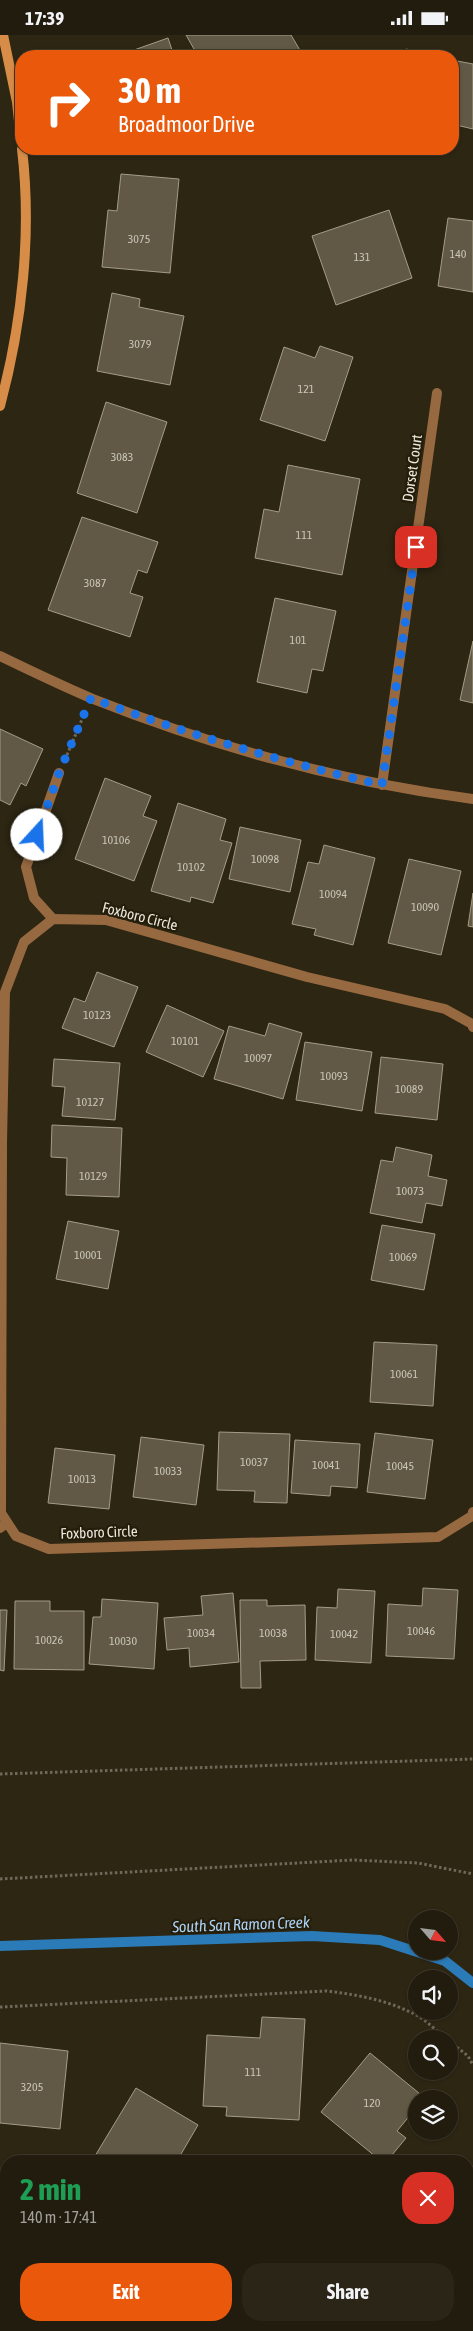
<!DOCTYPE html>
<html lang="en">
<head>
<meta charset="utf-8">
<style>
  :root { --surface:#221c0e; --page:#2a2517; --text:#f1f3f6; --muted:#a2a19e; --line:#3f3a2e; --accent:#ea580c }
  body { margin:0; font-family:"Asap Condensed",sans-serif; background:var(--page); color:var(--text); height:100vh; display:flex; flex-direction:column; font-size:19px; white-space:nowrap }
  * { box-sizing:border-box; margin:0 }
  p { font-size:16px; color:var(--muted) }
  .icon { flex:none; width:28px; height:28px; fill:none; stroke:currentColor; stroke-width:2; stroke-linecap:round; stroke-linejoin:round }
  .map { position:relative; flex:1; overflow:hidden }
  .drawer { position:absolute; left:0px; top:2120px; width:474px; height:176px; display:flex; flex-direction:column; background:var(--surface); border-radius:20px 20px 0 0; box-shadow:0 1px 4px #0004,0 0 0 1px var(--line) }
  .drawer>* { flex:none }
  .banner { position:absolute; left:15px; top:15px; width:444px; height:105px; border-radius:20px; box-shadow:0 1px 4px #0004,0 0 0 1px var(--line); background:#ea580c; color:#fff; overflow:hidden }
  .needle { width:32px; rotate:118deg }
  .buttons { position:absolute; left:408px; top:1875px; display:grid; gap:10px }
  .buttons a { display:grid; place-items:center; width:50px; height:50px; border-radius:50%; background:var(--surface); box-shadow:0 1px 4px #0004,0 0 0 1px var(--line); font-size:25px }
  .pin { position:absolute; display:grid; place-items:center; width:42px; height:42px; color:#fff; margin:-21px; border-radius:10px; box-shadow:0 2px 8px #0006 }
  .me { position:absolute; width:55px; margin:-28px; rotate:20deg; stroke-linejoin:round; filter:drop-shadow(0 0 4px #0008) }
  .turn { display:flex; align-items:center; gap:18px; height:105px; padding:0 20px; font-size:22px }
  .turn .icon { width:65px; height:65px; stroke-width:2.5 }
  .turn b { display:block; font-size:35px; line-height:42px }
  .round { display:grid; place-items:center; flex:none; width:52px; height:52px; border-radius:20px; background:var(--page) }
  .head { display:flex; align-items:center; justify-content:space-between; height:85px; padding:0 20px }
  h1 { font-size:30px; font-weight:700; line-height:38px; color:#1e9e55 }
  .button { display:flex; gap:10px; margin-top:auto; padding:10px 20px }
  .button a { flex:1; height:58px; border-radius:20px; background:var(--accent); color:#fff; font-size:20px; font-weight:700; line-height:58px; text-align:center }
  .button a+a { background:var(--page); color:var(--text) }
  .status { display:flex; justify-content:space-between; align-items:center; height:35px; padding:0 25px; background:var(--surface); direction:ltr }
  .status svg { height:14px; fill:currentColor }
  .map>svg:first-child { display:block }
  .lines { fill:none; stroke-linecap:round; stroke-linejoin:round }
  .stream { stroke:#2a7bb8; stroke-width:10 }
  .building { fill:#615945; stroke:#a59c86 }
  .path { stroke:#6f6959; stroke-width:3; stroke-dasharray:2.5 2.5; stroke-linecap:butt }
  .lane { stroke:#976940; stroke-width:10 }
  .street { stroke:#976940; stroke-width:10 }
  .secondary { stroke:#d78d48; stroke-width:10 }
  .route { stroke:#1a73e8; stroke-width:9; stroke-dasharray:0 16.2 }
  .labels { text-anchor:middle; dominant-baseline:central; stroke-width:4.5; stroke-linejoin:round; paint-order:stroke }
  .number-label { font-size:12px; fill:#c9c4b6 }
  .street-label { font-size:15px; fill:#ece7dc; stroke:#231d0a }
  .water-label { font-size:16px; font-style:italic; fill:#acd1f2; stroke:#231d0a }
</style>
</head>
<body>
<div class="status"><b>17:39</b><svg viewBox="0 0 49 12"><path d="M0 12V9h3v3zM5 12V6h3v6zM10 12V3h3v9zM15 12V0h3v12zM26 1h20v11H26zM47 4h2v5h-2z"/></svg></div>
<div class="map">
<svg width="473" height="2296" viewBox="0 0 473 2296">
  <rect width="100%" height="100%" fill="#2d2613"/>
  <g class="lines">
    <!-- stream -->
    <path class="stream" d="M 0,1911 L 312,1901 L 380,1905 L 445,1926 L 473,1948"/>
  </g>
  <!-- building -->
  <path class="building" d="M 186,0 L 291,0 L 301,17 L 294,21 L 198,21 Z
    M 168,3 L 174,21 L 117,21 Z
    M 406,14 L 436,21 L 404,21 Z
    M 452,25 L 473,29 L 473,94 L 452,89 Z
    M 121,139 L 179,144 L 170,238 L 102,232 L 108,175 L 117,176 Z
    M 389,175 L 412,243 L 336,270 L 312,201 Z
    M 448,183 L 473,186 L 473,257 L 438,251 Z
    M 112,258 L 140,264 L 139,272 L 184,281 L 170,350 L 97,336 Z
    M 320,311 L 353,322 L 325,406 L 260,385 L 284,312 L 315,323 Z
    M 106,367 L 167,387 L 137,478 L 77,458 Z
    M 288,430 L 360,444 L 342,540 L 255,523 L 264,474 L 279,477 Z
    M 82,482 L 158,507 L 147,538 L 138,535 L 130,558 L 143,562 L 130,602 L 48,575 Z
    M 275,563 L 336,576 L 323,636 L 312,634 L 307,658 L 257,647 Z
    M 473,606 L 473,668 L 460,665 Z
    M 0,694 L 43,714 L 26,751 L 21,748 L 10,770 L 0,765 Z
    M 105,743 L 151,761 L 143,781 L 157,786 L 134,846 L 75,824 Z
    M 178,768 L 226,784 L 220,805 L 232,808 L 213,868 L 191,862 L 190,867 L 151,856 Z
    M 240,792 L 301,805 L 290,857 L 229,844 Z
    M 324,810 L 375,823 L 353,910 L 314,900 L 316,894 L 292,889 L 308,827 L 319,829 Z
    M 409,824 L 461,836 L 441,920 L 388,908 Z
    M 473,858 L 473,892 L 468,891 Z
    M 97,937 L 138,952 L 114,1012 L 62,993 L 74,963 L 85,967 Z
    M 167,970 L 224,996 L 203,1042 L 146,1017 Z
    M 269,988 L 302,998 L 283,1064 L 214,1044 L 229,991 L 265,1001 Z
    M 305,1007 L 372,1017 L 362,1076 L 296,1065 Z
    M 381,1022 L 443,1029 L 437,1085 L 375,1078 Z
    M 54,1024 L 120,1028 L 115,1085 L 62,1081 L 65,1052 L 52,1051 Z
    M 52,1090 L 122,1093 L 119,1162 L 66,1160 L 67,1123 L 51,1122 Z
    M 396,1112 L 432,1120 L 428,1141 L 447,1145 L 442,1171 L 426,1168 L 422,1188 L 370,1178 L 381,1125 L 393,1127 Z
    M 68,1186 L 119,1196 L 108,1254 L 56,1244 Z
    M 382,1190 L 435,1199 L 424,1255 L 371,1245 Z
    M 374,1307 L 437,1310 L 433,1371 L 370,1367 Z
    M 219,1397 L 290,1399 L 287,1468 L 254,1467 L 255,1456 L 217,1455 Z
    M 375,1398 L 433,1405 L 425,1464 L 367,1457 Z
    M 141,1402 L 204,1410 L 196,1470 L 133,1462 Z
    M 295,1405 L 360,1409 L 357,1453 L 331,1451 L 330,1461 L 291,1458 Z
    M 55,1413 L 115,1420 L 109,1474 L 48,1468 Z
    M 423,1553 L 458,1555 L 454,1624 L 386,1621 L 388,1569 L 422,1571 Z
    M 338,1554 L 375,1556 L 371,1628 L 315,1625 L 317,1572 L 337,1573 Z
    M 233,1558 L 239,1627 L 190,1632 L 189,1613 L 167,1615 L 164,1583 L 203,1580 L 201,1561 Z
    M 102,1564 L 158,1568 L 154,1634 L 89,1629 L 93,1582 L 101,1582 Z
    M 240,1565 L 267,1565 L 267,1571 L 305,1570 L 306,1625 L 260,1626 L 261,1653 L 241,1653 Z
    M 15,1566 L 50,1566 L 50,1576 L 84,1576 L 84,1635 L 14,1634 Z
    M 0,1575 L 7,1575 L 4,1636 L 0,1635 Z
    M 262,1982 L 305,1984 L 299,2085 L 226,2081 L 227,2072 L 203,2071 L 207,2000 L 260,2003 Z
    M 0,2008 L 68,2016 L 60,2094 L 0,2088 Z
    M 370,2018 L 425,2063 L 416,2064 L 416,2073 L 397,2096 L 406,2103 L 387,2126 L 381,2126 L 321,2077 Z
    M 136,2053 L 198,2090 L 177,2126 L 163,2126 L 157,2123 L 155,2126 L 92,2126 Z
    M 0,2280 L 6,2281 L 6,2290 L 21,2290 L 19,2296 L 0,2296 Z
    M 84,2290 L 95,2290 L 105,2296 L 81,2296 Z
    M 325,2290 L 409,2290 L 415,2296 L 318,2296 Z"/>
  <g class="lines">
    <!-- path -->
    <path class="path" d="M 67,720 L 83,682
      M 0,1739 L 473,1724
      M 0,1844 L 353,1825 L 418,1828 L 473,1839
      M 0,1972 L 327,1956 C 358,1960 388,1965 416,1980 C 427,1986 437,1996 446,2004
      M 449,2006 L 468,2021 L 473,2030"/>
    <!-- lane -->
    <path class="lane" d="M 53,884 L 34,863 L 26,832 L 59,738
      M 0,1493 L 7,1488"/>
    <!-- street -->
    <path class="street" d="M 0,621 C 31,636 62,651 93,664 C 214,712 343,747 473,764
      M 382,750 L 437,358
      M 473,992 L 472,989 L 445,974 L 307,942 L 106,885 L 53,884 L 24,907 L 5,957 L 2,1108 L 1,1478 L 16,1501 L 49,1514 L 438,1502 L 472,1481 L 473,1477
      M 0,2202 L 6,2203
      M 202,2290 L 206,2296"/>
    <!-- secondary -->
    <path class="secondary" d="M 3,0 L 17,67 L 21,106
      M 0,371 C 22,289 32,199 22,114"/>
  </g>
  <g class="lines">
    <!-- route -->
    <path class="route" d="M 37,800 L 59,738 L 91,663 C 186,699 283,727 382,750 L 416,512"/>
  </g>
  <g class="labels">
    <!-- number labels -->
    <g class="number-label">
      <text x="139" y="204">3075</text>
      <text x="458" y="219">140</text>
      <text x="362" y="222">131</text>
      <text x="140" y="309">3079</text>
      <text x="306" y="354">121</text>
      <text x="122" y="422">3083</text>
      <text x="304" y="500">111</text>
      <text x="95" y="548">3087</text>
      <text x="298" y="605">101</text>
      <text x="116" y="805">10106</text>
      <text x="265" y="824">10098</text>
      <text x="191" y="832">10102</text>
      <text x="333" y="859">10094</text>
      <text x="425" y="872">10090</text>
      <text x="97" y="980">10123</text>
      <text x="185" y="1006">10101</text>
      <text x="258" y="1023">10097</text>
      <text x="334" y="1041">10093</text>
      <text x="409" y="1054">10089</text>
      <text x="90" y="1067">10127</text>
      <text x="93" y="1141">10129</text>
      <text x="410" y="1156">10073</text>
      <text x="88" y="1220">10001</text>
      <text x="403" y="1222">10069</text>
      <text x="404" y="1339">10061</text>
      <text x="254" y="1427">10037</text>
      <text x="326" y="1430">10041</text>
      <text x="400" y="1431">10045</text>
      <text x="168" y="1436">10033</text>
      <text x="82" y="1444">10013</text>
      <text x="421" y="1596">10046</text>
      <text x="201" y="1598">10034</text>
      <text x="273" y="1598">10038</text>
      <text x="344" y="1599">10042</text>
      <text x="49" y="1605">10026</text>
      <text x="123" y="1606">10030</text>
      <text x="253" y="2037">111</text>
      <text x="32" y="2052">3205</text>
      <text x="372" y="2068">120</text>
    </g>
    <!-- street labels -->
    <g class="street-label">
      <text transform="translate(412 433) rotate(-82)">Dorset Court</text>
      <text transform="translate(140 881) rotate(14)">Foxboro Circle</text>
      <text transform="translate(99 1497) rotate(-2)">Foxboro Circle</text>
    </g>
    <!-- water labels -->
    <g class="water-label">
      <text transform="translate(241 1889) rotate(-2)">South San Ramon Creek</text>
    </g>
  </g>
</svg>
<div class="buttons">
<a><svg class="needle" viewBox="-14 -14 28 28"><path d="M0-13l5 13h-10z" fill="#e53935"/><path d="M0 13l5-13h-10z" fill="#a2a19e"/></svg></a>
<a><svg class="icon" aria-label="sound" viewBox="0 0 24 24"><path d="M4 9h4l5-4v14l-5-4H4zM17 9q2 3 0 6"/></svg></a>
<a><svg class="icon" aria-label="search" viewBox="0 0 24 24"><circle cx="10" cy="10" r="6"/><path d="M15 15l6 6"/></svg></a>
<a><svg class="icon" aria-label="layers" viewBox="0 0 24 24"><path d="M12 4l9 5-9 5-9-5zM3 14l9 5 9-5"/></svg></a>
</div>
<div class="pin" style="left:416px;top:512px;background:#d93025"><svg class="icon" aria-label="arrive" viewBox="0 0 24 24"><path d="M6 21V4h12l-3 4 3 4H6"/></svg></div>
<svg class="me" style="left:37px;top:800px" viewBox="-20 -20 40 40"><circle r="19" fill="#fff"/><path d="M0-13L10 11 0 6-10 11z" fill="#1a73e8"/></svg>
<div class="banner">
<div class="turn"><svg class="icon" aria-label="right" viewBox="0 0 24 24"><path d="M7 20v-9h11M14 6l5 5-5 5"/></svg><div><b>30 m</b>Broadmoor Drive</div></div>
</div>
<section class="drawer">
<div class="head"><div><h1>2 min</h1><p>140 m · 17:41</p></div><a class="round" style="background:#d93025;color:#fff"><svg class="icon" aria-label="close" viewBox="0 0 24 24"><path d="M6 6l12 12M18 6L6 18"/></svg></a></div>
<div class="button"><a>Exit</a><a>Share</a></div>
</section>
</div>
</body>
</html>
